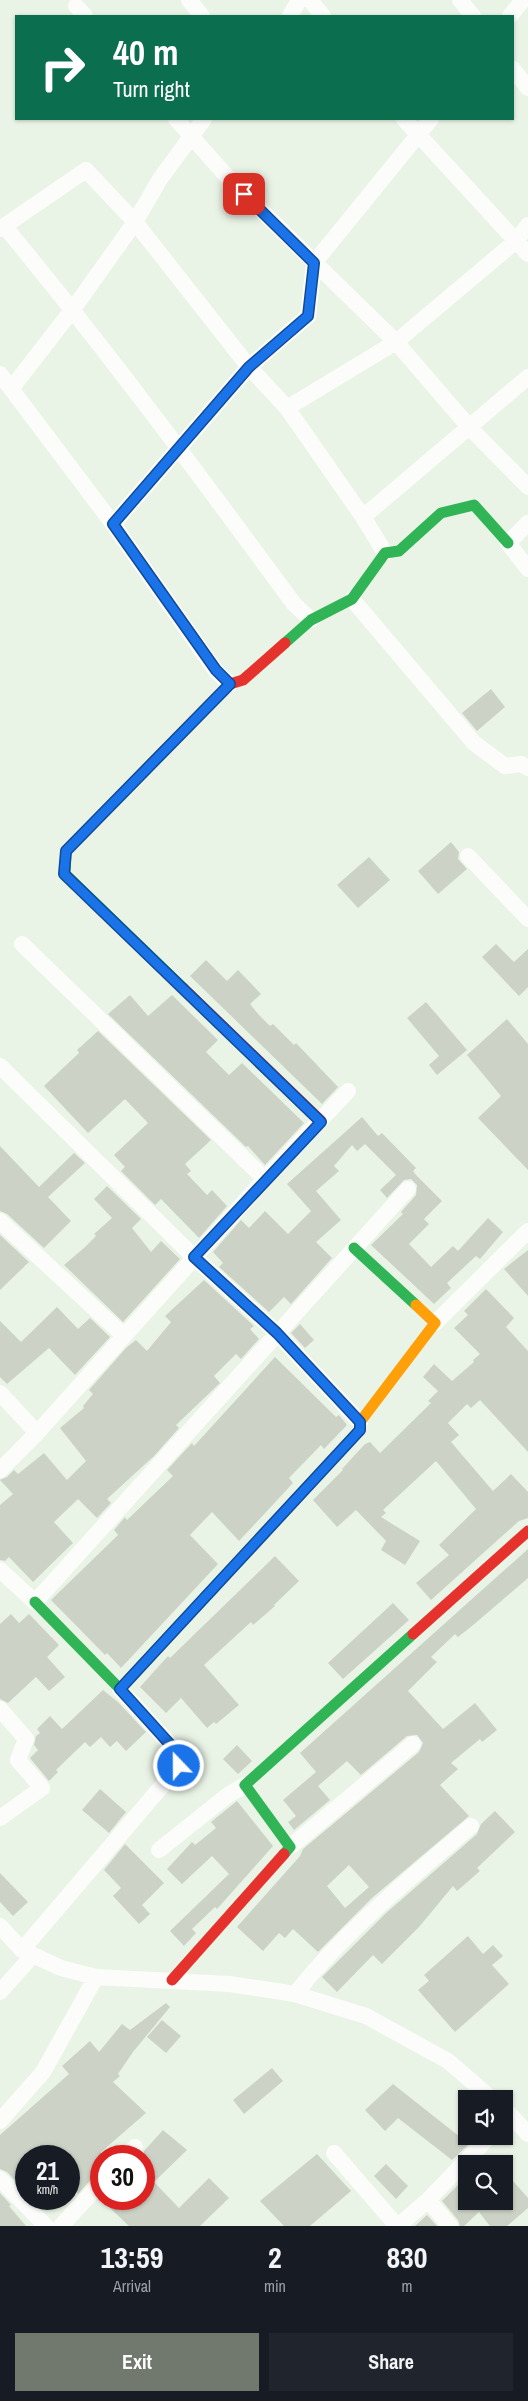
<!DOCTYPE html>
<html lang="en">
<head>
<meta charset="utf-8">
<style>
  :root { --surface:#171b24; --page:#20242c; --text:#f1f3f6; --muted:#9ea1a6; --accent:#71796e }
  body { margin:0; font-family:"Archivo Narrow",sans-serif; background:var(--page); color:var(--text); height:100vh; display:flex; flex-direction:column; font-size:19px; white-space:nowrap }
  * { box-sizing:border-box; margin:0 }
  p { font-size:16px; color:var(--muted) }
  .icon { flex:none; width:28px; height:28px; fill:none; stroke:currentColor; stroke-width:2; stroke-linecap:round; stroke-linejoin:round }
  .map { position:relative; height:2226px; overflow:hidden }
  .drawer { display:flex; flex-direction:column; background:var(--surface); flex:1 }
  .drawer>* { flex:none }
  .hud { position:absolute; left:15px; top:15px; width:499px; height:105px; border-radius:0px; box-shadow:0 1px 4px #0004; background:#0b6e4f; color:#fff; overflow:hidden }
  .fabs { position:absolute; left:458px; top:2090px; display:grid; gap:10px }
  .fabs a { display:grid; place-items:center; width:55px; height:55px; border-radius:0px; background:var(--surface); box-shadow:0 1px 4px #0004; font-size:25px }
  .speed { position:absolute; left:15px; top:2145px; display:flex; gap:10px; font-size:25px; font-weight:700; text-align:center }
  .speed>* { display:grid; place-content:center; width:65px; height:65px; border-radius:50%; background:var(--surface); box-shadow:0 1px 4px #0004; line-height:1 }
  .speed small { font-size:12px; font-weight:400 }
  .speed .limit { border:8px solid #d22; background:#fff; color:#111 }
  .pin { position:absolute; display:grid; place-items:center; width:42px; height:42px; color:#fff; margin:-21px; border-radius:10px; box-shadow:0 2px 8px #0006 }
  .me { position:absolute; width:55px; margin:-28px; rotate:338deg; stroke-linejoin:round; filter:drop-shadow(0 0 4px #0008) }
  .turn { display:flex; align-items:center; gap:18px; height:105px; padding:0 15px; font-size:22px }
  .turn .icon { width:65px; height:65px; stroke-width:2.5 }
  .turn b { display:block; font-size:35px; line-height:42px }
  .eta { display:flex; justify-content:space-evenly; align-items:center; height:85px; text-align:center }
  .eta b { font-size:30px; font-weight:800; line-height:35px }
  .primary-button { display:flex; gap:10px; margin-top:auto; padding:10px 15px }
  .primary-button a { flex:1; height:58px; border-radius:0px; background:var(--accent); color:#fff; font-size:20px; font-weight:800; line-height:58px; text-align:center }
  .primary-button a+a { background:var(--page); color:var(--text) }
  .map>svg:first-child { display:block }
  .building { fill:#ccd2c6; fill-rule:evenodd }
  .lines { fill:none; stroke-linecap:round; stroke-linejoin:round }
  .street { stroke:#fcfdfb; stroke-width:16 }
  .fast { stroke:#30b455; stroke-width:11 }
  .slow { stroke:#ff9f0a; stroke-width:11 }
  .jam { stroke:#e5322d; stroke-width:11 }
  .route-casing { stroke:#114b97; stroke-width:12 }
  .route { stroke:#1a73e8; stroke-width:9 }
</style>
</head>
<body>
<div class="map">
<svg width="528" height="2226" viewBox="0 0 528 2226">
  <rect width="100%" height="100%" fill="#eaf4e6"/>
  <!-- building -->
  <path class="building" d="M 491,689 L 505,707 L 477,731 L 462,713 Z
    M 451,842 L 459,852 L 458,859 L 467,869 L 438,894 L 418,871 Z
    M 369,857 L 390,880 L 358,908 L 337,885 Z
    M 496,944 L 514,962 L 528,949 L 528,987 L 519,996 L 482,957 Z
    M 206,960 L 227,981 L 238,970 L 261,994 L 250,1004 L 259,1015 L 270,1026 L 273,1024 L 294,1045 L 296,1043 L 338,1087 L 322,1104 L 190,976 Z
    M 130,995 L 148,1016 L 172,995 L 218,1040 L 206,1052 L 229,1075 L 242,1063 L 304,1123 L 265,1165 L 248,1146 L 246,1147 L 108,1014 Z
    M 426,1002 L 467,1050 L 437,1075 L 429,1065 L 439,1056 L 407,1018 Z
    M 507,1019 L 528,1044 L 528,1170 L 478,1118 L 501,1096 L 467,1055 Z
    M 98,1031 L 211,1140 L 185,1164 L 191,1171 L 187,1174 L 207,1195 L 212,1190 L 227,1206 L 199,1238 L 161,1199 L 155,1205 L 121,1171 L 125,1167 L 114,1155 L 148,1123 L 125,1099 L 88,1133 L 44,1086 L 79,1053 L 77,1050 Z
    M 362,1117 L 378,1136 L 382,1133 L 416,1168 L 413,1171 L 416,1175 L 442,1201 L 424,1219 L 429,1224 L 409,1244 L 431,1267 L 453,1246 L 458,1251 L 488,1218 L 503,1232 L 480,1259 L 476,1256 L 447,1283 L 451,1288 L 434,1304 L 371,1245 L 403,1214 L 401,1212 L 416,1195 L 417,1185 L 411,1179 L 404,1180 L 387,1198 L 380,1190 L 396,1175 L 365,1144 L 357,1151 L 352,1145 L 334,1166 L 339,1171 L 316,1191 L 341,1220 L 316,1242 L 332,1258 L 291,1304 L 284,1297 L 269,1312 L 219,1267 L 223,1263 L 213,1252 L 241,1220 L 249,1228 L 265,1211 L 288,1234 L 311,1211 L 287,1184 Z
    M 0,1146 L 39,1187 L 74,1153 L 85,1163 L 48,1197 L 71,1221 L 44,1248 L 7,1214 L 0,1211 Z
    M 107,1186 L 141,1219 L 132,1228 L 151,1252 L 161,1241 L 180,1259 L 123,1322 L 64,1265 L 85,1247 L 96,1236 L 94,1234 L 112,1218 L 94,1199 Z
    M 0,1235 L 29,1262 L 0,1290 Z
    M 528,1250 L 528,1296 L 504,1269 Z
    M 204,1280 L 254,1326 L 250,1329 L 259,1339 L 241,1359 L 236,1354 L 214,1376 L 220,1383 L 176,1425 L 179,1428 L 154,1456 L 107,1499 L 111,1503 L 97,1518 L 78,1499 L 54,1522 L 73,1543 L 33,1582 L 9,1557 L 5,1561 L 0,1560 L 0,1505 L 13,1494 L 0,1480 L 7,1477 L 14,1470 L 18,1474 L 44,1453 L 67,1480 L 86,1461 L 60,1428 L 84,1408 L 83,1406 L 93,1394 L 89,1390 L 126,1348 L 136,1340 L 147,1351 L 171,1322 L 165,1316 Z
    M 486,1289 L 514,1318 L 506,1327 L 528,1351 L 528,1452 L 480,1400 L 471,1408 L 467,1404 L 448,1423 L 459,1435 L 451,1442 L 493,1491 L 511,1474 L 528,1492 L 528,1518 L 519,1521 L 431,1600 L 416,1583 L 449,1555 L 439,1545 L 476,1509 L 436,1461 L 383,1510 L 386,1513 L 381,1517 L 420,1541 L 405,1565 L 381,1550 L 386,1541 L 356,1510 L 337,1527 L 313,1500 L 343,1470 L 342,1469 L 365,1444 L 370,1442 L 380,1453 L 431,1403 L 428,1401 L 438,1391 L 423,1377 L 434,1364 L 452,1381 L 474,1362 L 473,1360 L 480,1354 L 454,1328 L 468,1315 L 464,1311 Z
    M 57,1307 L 78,1329 L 90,1318 L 110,1337 L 75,1375 L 49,1348 L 7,1384 L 0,1377 L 0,1321 L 21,1342 Z
    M 300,1324 L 314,1340 L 305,1348 L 291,1333 Z
    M 275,1357 L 336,1417 L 339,1415 L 347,1425 L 324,1449 L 321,1445 L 289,1478 L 293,1483 L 239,1541 L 212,1512 L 190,1535 L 218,1564 L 121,1668 L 107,1653 L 105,1655 L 51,1600 L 118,1535 L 114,1530 L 125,1517 L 127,1520 L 173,1476 L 167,1470 L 192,1443 L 194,1446 Z
    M 528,1549 L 528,1578 L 472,1626 L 458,1637 L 455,1634 L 431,1657 L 437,1662 L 408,1691 L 443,1729 L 475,1703 L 497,1730 L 482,1742 L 480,1739 L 451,1763 L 458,1769 L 440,1785 L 469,1816 L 372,1898 L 318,1952 L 293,1929 L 285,1938 L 279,1933 L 263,1951 L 237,1927 L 300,1856 L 303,1849 L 419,1752 L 423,1743 L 417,1735 L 407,1736 L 361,1775 L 347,1761 L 318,1786 L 330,1800 L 294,1830 L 288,1822 L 296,1816 L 283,1800 L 316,1772 L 300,1753 ZM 349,1865 L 369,1887 L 345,1908 L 327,1886 Z
    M 275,1556 L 299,1581 L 274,1605 L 275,1606 L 253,1625 L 251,1622 L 204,1665 L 239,1705 L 216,1724 L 214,1722 L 207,1728 L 181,1698 L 166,1713 L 140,1687 L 168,1656 L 170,1658 Z
    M 393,1603 L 409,1620 L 343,1679 L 328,1663 Z
    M 11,1614 L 19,1623 L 29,1614 L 59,1645 L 47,1657 L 65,1677 L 49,1691 L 36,1677 L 8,1703 L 0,1699 L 0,1624 Z
    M 103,1690 L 118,1702 L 146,1732 L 126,1751 L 117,1741 L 110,1747 L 101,1737 L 90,1747 L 85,1742 L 56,1770 L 58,1772 L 49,1781 L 30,1758 L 38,1750 L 34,1745 L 36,1736 L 40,1733 L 37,1729 L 50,1716 L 62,1729 Z
    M 237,1745 L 252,1761 L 238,1774 L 223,1759 Z
    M 100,1789 L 126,1812 L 109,1833 L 82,1810 Z
    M 237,1801 L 273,1846 L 217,1909 L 215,1907 L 192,1929 L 196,1933 L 184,1946 L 170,1931 L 229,1874 L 212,1856 L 182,1884 L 167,1869 L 192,1842 L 195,1845 L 216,1828 L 211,1822 Z
    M 495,1811 L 515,1832 L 477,1868 L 480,1871 L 457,1891 L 453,1886 L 419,1927 L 382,1964 L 373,1955 L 337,1992 L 322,1977 L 386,1913 L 477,1834 L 481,1824 Z
    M 125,1844 L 164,1883 L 142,1905 L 150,1914 L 139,1924 L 113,1896 L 121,1888 L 104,1870 Z
    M 0,1873 L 28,1902 L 13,1916 L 0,1902 Z
    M 468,1936 L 483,1954 L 493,1945 L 503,1956 L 492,1965 L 509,1984 L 455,2032 L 418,1990 L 429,1981 L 424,1975 Z
    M 166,2003 L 170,2007 L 133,2052 L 118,2074 L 120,2076 L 113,2082 L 146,2113 L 101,2152 L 101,2173 L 94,2176 L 78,2194 L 69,2184 L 69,2156 L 26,2156 L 25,2191 L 7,2172 L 0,2169 L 0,2135 L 69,2074 L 62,2066 L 90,2041 L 99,2052 L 122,2024 L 130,2030 Z
    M 162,2020 L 181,2036 L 166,2053 L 147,2037 Z
    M 272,2068 L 283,2081 L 244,2114 L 233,2100 Z
    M 393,2084 L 469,2144 L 452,2160 L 398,2118 L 385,2131 L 365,2110 Z
    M 163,2130 L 187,2150 L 154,2182 L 179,2208 L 209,2178 L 229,2198 L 200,2226 L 129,2226 L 110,2208 L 119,2199 L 144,2199 L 144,2151 Z
    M 317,2154 L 351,2191 L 310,2226 L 284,2226 L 260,2201 Z
    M 386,2164 L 408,2186 L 396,2199 L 374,2176 Z
    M 466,2177 L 466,2201 L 504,2201 L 504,2189 L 513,2181 L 528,2198 L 528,2208 L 507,2226 L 490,2226 L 479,2212 L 464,2226 L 460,2226 L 458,2220 L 442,2201 Z
    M 0,2193 L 11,2205 L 9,2206 L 26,2226 L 0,2226 Z
    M 427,2215 L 437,2226 L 415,2226 Z"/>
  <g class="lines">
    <!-- street -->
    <path class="street" d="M 189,0 L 202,16
      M 310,0 L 323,16
      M 460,0 L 473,16
      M 76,6 L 85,16
      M 290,16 L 299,0
      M 510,16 L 523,0
      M 512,68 L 528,88
      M 176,119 L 230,180 L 396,342 L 470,428 L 528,487
      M 404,119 L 528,254
      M 5,227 C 106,349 200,476 294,604 L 311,620
      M 0,229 L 86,170 L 135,222 L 249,367 L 287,408 L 363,517 L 385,553
      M 0,374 L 113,524 L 216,671 L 230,684
      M 11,389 L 73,309 L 135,222 L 160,179 L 204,119
      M 287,408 L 396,342 L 516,241 L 528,225
      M 363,517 L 528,377
      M 528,523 L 508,543 L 528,569
      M 113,524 L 249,367 L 308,316 L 314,263 L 431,119
      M 352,599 L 474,743 L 505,766 L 521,764 L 528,768
      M 468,856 L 528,919
      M 22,944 L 265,1179
      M 0,1066 L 194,1257 L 277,1333 L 360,1422
      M 0,1221 L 123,1335
      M 435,1323 L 528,1231
      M 0,1393 L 37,1433
      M 0,1470 L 37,1433 L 265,1179 L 348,1091
      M 0,1570 L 35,1602 L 408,1189
      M 0,1709 L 26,1739 L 18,1760 L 42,1788 L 0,1818
      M 290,1847 L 413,1744
      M 159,1850 L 228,1795 L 245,1785
      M 0,1926 L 22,1950 L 61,1968 L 96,1977 L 230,1984 L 295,1994 L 366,2016 L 448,2061 L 492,2099
      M 22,1950 L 179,1766 L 176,1751 L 120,1689
      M 0,1992 L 33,1955
      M 295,1994 C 346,1930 409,1879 471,1826
      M 504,2108 L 528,2134
      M 0,2121 L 43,2072 L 96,1977
      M 334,2153 L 397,2226
      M 127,2156 L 135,2147
      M 0,2179 L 46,2226
      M 428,2200 L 450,2226
      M 61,2226 L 101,2183
      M 398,2226 L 428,2200 L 490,2136"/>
    <!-- fast -->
    <path class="fast" d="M 285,643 L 311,620 L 352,599 L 385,553 L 399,551 L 441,513 L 474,505 L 508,543
      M 152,763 L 66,851 L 65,874 L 183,988
      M 354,1248 L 416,1305
      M 35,1602 L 120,1689 L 221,1580
      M 284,1854 L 290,1847 L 245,1785 L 413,1634"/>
    <!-- slow -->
    <path class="slow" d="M 221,1580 L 360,1430 L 360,1422 L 435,1323 L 416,1305"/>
    <!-- jam -->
    <path class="jam" d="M 152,763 L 230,684 L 243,680 L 285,643
      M 183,988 L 321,1121
      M 413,1634 L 528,1531
      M 172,1980 L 284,1854"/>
  </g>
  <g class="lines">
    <defs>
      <path id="route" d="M 179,1766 L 176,1751 L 120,1689 L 360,1430 L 360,1422 L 277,1333 L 194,1257 L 321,1122 L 64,874 L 66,851 L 230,684 L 216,670 L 113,524 L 249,367 L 308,316 L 314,263 L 244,194"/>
    </defs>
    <!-- route casing -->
    <use href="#route" class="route-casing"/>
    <!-- route -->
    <use href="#route" class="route"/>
  </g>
</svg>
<div class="fabs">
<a><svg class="icon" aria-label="sound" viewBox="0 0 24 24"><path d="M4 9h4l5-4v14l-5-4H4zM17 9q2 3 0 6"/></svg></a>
<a><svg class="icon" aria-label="search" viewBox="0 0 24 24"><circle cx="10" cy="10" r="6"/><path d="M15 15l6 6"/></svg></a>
</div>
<div class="speed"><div>21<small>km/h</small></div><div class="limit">30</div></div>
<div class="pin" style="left:244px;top:194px;background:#d93025"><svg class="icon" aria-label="arrive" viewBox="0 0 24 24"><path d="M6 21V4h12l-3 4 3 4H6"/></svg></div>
<svg class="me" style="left:179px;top:1766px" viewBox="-20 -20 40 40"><circle r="17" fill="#1a73e8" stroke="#fff" stroke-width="3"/><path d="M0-11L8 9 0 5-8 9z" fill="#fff"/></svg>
<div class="hud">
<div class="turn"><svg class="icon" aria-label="right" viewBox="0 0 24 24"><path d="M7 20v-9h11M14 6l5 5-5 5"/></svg><div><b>40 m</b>Turn right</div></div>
</div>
</div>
<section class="drawer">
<div class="eta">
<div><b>13:59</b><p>Arrival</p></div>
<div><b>2</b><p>min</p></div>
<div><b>830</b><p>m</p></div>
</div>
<div class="primary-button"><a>Exit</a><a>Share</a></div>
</section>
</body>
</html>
